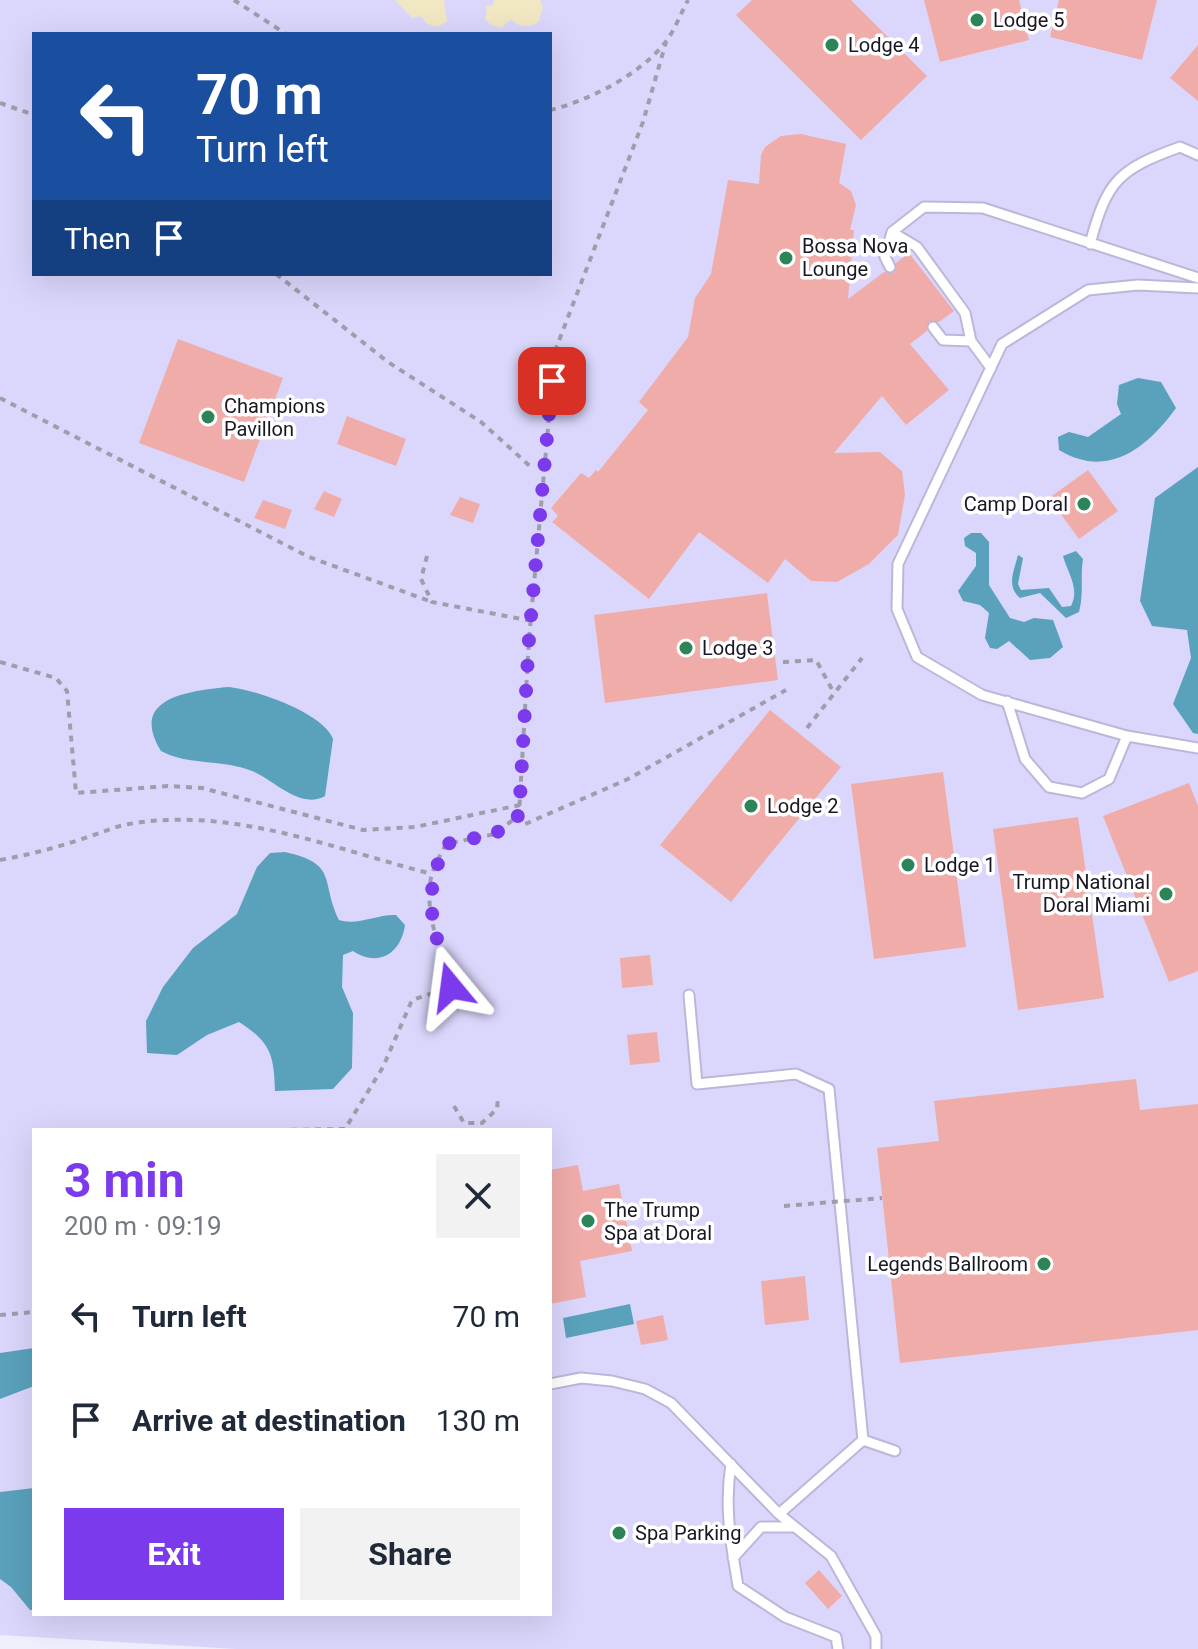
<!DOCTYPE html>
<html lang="en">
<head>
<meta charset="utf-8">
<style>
  :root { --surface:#fff; --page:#f2f2f3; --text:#1f2937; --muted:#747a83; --accent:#7c3aed }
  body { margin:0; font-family:Roboto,sans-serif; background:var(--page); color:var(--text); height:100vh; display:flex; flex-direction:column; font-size:30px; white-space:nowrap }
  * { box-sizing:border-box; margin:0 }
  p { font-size:26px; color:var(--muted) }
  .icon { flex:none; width:44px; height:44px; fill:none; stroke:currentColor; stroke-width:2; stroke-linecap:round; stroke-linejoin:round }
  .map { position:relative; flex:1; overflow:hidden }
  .panel { position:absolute; left:32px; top:1128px; width:520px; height:488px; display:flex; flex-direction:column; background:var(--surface); border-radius:0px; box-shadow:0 8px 32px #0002 }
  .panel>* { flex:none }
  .hud { position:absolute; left:32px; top:32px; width:520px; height:244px; border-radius:0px; box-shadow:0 8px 32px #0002; background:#1a4fa0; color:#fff; overflow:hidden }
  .pin { position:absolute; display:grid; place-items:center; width:68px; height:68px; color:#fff; margin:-34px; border-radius:16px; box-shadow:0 4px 12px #0006 }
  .me { position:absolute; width:88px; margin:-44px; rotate:344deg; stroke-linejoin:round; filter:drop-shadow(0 0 6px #0008) }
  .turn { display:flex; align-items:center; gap:28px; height:168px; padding:0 32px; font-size:36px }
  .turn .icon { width:104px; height:104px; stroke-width:2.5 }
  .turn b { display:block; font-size:56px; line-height:68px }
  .then { display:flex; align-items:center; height:76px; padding:0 32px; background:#0003; gap:16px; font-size:30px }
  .round { display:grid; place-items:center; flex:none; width:84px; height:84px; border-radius:0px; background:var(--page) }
  .overview { display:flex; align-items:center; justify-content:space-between; height:136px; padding:0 32px }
  h1 { font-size:48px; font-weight:700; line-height:60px; color:var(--accent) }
  .action { display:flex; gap:16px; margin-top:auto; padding:16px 32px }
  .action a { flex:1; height:92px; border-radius:0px; background:var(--accent); color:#fff; font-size:32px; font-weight:700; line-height:92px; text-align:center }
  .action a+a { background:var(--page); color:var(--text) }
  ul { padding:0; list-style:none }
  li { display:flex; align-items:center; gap:24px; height:104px; padding:0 32px }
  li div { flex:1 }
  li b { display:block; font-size:30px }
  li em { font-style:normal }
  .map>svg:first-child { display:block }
  .green { fill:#dbd7fc; fill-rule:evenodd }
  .sand { fill:#f1e7c2 }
  .water { fill:#5aa1bc }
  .building { fill:#f0aca9 }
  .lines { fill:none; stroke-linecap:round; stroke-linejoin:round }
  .service-casing { stroke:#bbb7d9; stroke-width:13 }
  .path { stroke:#9f9dab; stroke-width:4; stroke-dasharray:6 6; stroke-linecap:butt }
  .service { stroke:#fff; stroke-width:9 }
  .path-bridge { stroke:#9f9dab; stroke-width:4; stroke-dasharray:6 6; stroke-linecap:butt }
  .route { stroke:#7c3aed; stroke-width:14; stroke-dasharray:0 25.2 }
  .poi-dot { fill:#2c8458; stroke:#fff; stroke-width:3 }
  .labels { text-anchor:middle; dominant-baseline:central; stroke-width:7; stroke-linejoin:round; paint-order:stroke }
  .poi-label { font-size:20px; fill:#191723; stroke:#fff; text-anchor:start }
</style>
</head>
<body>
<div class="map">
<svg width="1198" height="1649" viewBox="0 0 1198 1649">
  <rect width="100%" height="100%" fill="#f0effd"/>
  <!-- green -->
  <path class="green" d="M 0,0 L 1198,0 L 1198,1649 L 236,1649 L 0,1635 ZM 34,34 L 550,34 L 550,274 L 34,274 ZM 34,1130 L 550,1130 L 550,1614 L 34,1614 Z"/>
  <!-- sand -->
  <path class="sand" d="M 395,0 L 444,0 L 447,21 L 438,27 L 427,24 L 421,16 L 412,18 Z
    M 494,0 L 540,0 L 543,6 L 539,21 C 532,29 517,27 511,19 L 501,28 L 491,25 L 485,19 L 487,11 L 485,6 L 493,5 Z"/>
  <!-- water -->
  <path class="water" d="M 1138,378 L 1161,382 L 1176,408 C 1148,447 1108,480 1059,450 L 1058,437 L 1069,432 L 1088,437 L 1121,414 L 1117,404 L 1119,385 Z
    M 1198,467 L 1198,734 L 1193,733 L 1173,704 L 1191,658 L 1187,630 L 1152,626 L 1140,601 L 1155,498 Z
    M 971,533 L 981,533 L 989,542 L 989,585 L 1010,618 L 1024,622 L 1034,618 L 1053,620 L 1063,647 L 1050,658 L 1030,660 L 1009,641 L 997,649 L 990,648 L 985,638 L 989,613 L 980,605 L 963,601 L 958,591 L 976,566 L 976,553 L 965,546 L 964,538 Z
    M 1076,551 L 1083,559 C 1080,578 1084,593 1079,612 L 1066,618 L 1040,593 L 1020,598 C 1006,586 1014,571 1018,555 L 1023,558 L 1018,584 L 1021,590 L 1049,588 L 1062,607 L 1071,606 C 1080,588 1068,574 1063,556 Z
    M 228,687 C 254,689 324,713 333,739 L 325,796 C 300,810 274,780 252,771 C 223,759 189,766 161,751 C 128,697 190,691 228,687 Z
    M 285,852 C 339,864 320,881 339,920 C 357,926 377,914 396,915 L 405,925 C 401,953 379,968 353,951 L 343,955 L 342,987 L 353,1013 L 352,1068 L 333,1089 L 275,1091 C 274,1054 270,1042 239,1022 L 207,1035 L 177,1055 L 147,1053 L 146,1021 L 163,987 L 193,948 L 237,914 L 257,867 L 270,853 Z
    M 630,1304 L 634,1324 L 566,1338 L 563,1318 Z
    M 34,1348 L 34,1386 L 0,1399 L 0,1353 Z
    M 34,1488 L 34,1610 L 30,1610 L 11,1587 L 0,1579 L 0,1492 Z"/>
  <!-- building -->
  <path class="building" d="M 752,0 L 851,0 L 927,76 L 861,140 L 736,15 Z
    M 924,0 L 1019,0 L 1029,40 L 940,62 Z
    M 1059,0 L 1157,0 L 1142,60 L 1050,37 Z
    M 1198,45 L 1198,101 L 1170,78 Z
    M 801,134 L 846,144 L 839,183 L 851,191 L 856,205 L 850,230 L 854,230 L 848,299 L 884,272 L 894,273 L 896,263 L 909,253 L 954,311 L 939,322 L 929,321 L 927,331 L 910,344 L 949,390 L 906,425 L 882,396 L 834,453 L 880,452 L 902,471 L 905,495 L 898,535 L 869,564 L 837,582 L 811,581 L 785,559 L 768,583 L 699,532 L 649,599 L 552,522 L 558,516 L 551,508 L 581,473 L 589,478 L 596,470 L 598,472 L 648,410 L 639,402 L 688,337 L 695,298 L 711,274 L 728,180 L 759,184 L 761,155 L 765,147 L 781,136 Z
    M 178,339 L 283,378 L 244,482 L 139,443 Z
    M 347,416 L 406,439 L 396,466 L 337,444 Z
    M 1088,470 L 1118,511 L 1079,539 L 1049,498 Z
    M 324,491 L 342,499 L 334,517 L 314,509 Z
    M 460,497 L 480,504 L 473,523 L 450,515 Z
    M 263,500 L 292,510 L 285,529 L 254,518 Z
    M 767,593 L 778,680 L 605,703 L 594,615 Z
    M 770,710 L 841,767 L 731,902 L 660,845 Z
    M 943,772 L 966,947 L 874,959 L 851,784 Z
    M 1189,783 L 1198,806 L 1198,971 L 1169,982 L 1103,816 Z
    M 1078,817 L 1104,998 L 1018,1010 L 993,829 Z
    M 650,955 L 653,985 L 622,988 L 620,958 Z
    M 657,1032 L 660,1062 L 630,1065 L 627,1035 Z
    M 1136,1079 L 1140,1110 L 1198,1104 L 1198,1330 L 900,1363 L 877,1148 L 939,1141 L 934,1101 Z
    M 578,1165 L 583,1191 L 619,1184 L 632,1251 L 580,1261 L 586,1297 L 550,1304 L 550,1170 Z
    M 805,1276 L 809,1320 L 765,1325 L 761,1281 Z
    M 663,1315 L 668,1340 L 641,1345 L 636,1321 Z
    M 819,1570 L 842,1596 L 828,1609 L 805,1583 Z"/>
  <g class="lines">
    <defs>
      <path id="service" d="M 1090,244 C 1107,180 1119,169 1180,147 L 1198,155
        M 890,267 L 885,257 L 892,232
        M 1198,288 L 1138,285 L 1088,290 L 1002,344 L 898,564 L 897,609 L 917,657 L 982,695 L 1127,736 L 1198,748
        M 933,327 L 943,340 L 971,341
        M 991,368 L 971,341 L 965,313 L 917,247 L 892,232 L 924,207 L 983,208 L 1198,278
        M 1007,701 L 1025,759 L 1049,787 L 1082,793 L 1109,779 L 1127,736
        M 689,995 L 697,1084 L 796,1074 L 829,1089 L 863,1440 L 895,1451
        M 550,1384 L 581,1378 L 612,1381 L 645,1389 L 671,1403 L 779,1514 L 831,1556 L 876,1636 L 876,1649
        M 731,1464 C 724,1507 731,1544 738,1586 L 785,1617 L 836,1637 L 838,1649
        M 779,1514 L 863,1440
        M 733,1558 L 761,1527 L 795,1527"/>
    </defs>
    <!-- service casing -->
    <use href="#service" class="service-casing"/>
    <!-- path -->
    <path class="path" d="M 234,0 L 286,34
      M 0,103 L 34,115
      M 550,110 C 588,101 639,75 664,44 C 674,32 680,15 688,0
      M 276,274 L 388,362 L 481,422 L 531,467
      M 0,398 L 309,557 L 432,602
      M 427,556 L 421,579 L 432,602 L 532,621
      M 0,662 L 56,678 L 67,691 L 76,793 L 168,786 L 202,788 L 363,830 L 415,827 L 520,805
      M 783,662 L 816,660 L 834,693
      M 807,728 L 862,658
      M 520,816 L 523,825 L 628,779 L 786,690
      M 0,860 C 28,855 55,848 82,839 C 98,834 113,827 129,824 C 232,806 334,849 432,874
      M 454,1106 L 464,1123 L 482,1123 L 497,1109 L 498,1098
      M 279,1130 L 345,1129 L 383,1067 L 412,1000 L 451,987 C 442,954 422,909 432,874 C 435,864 441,854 446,844 L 495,834 L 519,815 L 529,639 L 555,351 L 643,122 L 666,42
      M 0,1315 L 34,1312"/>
    <!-- service -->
    <use href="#service" class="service"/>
    <!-- path-bridge -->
    <path class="path-bridge" d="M 784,1206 L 882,1198"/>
  </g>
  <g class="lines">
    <!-- route -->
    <path class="route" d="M 451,987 C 435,930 419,901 446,844 L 495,834 L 519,815 L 529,639 L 552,381"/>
  </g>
  <!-- markers -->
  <g class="poi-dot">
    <circle cx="977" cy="20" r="8"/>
    <circle cx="832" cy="45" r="8"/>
    <circle cx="786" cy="258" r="8"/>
    <circle cx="208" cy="417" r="8"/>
    <circle cx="1084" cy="504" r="8"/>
    <circle cx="686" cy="648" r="8"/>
    <circle cx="751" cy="806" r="8"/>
    <circle cx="908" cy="865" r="8"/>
    <circle cx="1166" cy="894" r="8"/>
    <circle cx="588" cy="1221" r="8"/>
    <circle cx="1044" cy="1264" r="8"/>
    <circle cx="619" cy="1533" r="8"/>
  </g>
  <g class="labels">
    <!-- poi labels -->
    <g class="poi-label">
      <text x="993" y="20">Lodge 5</text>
      <text x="848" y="45">Lodge 4</text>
      <text x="802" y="246">Bossa Nova<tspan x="802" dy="23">Lounge</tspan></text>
      <text x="224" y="406">Champions<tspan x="224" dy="23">Pavillon</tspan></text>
      <text x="1068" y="504" text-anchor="end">Camp Doral</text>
      <text x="702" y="648">Lodge 3</text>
      <text x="767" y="806">Lodge 2</text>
      <text x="924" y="865">Lodge 1</text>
      <text x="1150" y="882" text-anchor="end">Trump National<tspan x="1150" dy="23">Doral Miami</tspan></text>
      <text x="604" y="1210">The Trump<tspan x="604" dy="23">Spa at Doral</tspan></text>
      <text x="1028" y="1264" text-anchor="end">Legends Ballroom</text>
      <text x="635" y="1533">Spa Parking</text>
    </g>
  </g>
</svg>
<div class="pin" style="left:552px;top:381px;background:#d93025"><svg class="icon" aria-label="arrive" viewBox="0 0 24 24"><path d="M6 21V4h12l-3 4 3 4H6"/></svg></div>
<svg class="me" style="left:451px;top:987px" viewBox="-20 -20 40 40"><path d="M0-17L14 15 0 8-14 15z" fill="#7c3aed" stroke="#fff" stroke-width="4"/></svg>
<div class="hud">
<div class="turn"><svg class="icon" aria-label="left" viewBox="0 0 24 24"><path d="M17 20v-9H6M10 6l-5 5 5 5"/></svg><div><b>70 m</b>Turn left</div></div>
<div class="then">Then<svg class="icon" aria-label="arrive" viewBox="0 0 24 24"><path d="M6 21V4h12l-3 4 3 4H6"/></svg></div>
</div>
<section class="panel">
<div class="overview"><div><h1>3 min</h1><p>200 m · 09:19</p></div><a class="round"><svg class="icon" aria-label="close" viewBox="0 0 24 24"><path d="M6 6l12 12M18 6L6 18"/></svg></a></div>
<ul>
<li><svg class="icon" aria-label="left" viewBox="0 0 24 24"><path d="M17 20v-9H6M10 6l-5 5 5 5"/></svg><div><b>Turn left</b></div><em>70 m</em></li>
<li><svg class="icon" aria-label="arrive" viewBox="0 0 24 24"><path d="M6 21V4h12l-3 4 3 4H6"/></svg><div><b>Arrive at destination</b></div><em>130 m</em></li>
</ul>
<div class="action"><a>Exit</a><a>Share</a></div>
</section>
</div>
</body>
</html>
